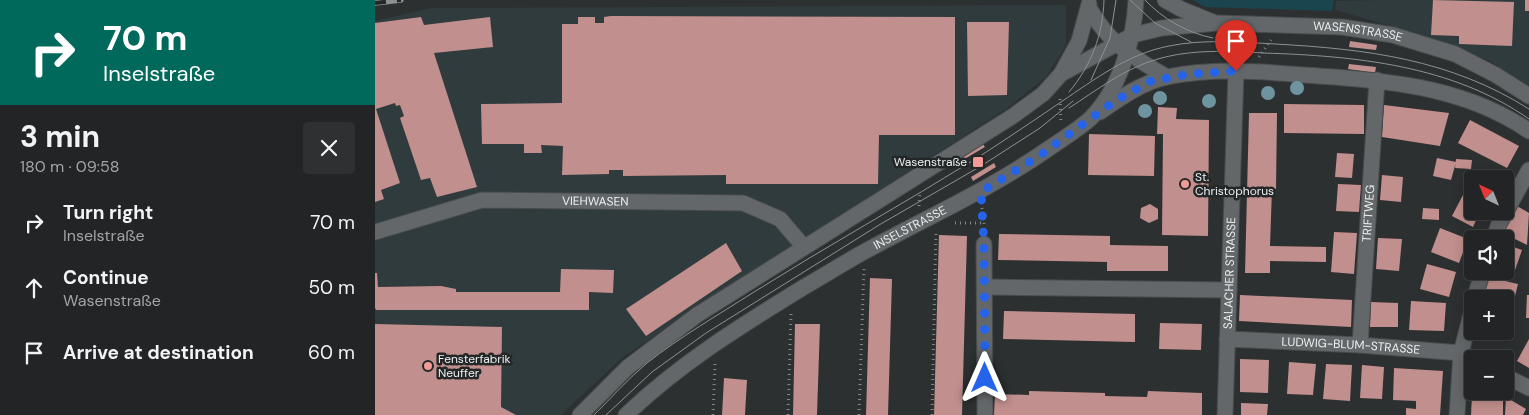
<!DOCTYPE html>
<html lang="en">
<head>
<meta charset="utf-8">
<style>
  :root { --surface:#222425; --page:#2e3032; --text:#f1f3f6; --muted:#a2a4a7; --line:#3f4142 }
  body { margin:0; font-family:"DM Sans",sans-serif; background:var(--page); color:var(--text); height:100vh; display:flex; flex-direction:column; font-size:19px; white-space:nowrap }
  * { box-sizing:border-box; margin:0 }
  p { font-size:16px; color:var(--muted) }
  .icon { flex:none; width:28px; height:28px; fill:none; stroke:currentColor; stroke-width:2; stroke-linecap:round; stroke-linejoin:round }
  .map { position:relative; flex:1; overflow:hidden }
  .drawer { display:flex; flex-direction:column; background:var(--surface); width:375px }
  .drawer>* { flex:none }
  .top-card { background:#00695c; color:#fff; overflow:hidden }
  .needle { width:32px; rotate:317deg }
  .tools { position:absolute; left:1089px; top:170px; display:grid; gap:10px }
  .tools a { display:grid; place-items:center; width:50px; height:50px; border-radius:5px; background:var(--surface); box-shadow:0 2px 12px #0003,0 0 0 1px var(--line); font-size:25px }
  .pin { position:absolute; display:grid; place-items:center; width:42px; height:42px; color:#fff; margin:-51px -21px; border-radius:50% 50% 50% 0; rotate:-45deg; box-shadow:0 0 5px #0007 }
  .pin .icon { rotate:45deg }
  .me { position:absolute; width:55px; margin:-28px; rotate:0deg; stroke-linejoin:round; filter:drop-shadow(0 0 4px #0008) }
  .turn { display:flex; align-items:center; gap:18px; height:105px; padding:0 20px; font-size:22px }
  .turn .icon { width:65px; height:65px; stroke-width:2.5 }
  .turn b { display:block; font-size:35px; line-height:42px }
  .round { display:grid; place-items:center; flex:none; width:52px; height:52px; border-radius:5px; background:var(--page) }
  .headline { display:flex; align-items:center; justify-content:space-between; height:85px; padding:0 20px }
  h1 { font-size:30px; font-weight:700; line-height:38px }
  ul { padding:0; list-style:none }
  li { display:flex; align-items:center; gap:15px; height:65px; padding:0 20px }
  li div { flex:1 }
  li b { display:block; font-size:19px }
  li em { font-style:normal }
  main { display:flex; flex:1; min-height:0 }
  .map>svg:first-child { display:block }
  .built { fill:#303b3e }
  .green { fill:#1a454e }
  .building { fill:#c18f8d }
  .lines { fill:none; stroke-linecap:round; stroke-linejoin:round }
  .street-casing { stroke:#494c4d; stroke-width:17 }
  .secondary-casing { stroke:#494c4d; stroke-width:17 }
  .path { stroke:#838586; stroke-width:3; stroke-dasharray:1 4; stroke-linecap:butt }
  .street { stroke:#636769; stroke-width:15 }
  .secondary { stroke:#636769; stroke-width:15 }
  .tram { stroke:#8e9192; stroke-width:1 }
  .rail-casing { stroke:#8e9192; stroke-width:5.5 }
  .rail { stroke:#232727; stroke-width:4; stroke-dasharray:11; stroke-linecap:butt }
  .tree { fill:#6e959f }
  .route { stroke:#2563eb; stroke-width:9; stroke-dasharray:0 16.2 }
  .poi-dot { fill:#f59b97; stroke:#232727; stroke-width:2 }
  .labels { text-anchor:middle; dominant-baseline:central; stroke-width:5; stroke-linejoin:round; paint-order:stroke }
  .street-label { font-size:12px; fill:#edeff0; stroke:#232727 }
  .poi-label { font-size:12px; fill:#edeff0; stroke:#232727; text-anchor:start }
</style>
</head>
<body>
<main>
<section class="drawer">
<div class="top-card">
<div class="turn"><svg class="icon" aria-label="right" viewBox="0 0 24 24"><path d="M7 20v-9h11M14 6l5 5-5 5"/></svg><div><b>70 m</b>Inselstraße</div></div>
</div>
<div class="headline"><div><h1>3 min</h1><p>180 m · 09:58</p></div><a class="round"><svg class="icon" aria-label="close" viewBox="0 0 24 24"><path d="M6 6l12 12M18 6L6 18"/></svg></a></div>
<ul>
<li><svg class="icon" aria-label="right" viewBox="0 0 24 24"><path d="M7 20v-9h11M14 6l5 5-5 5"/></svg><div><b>Turn right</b><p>Inselstraße</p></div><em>70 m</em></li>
<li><svg class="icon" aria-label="ahead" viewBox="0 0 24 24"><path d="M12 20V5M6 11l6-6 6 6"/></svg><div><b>Continue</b><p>Wasenstraße</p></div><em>50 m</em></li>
<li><svg class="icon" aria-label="arrive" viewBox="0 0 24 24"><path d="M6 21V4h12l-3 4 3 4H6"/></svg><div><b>Arrive at destination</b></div><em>60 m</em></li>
</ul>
</section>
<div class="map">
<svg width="1154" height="415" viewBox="0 0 1154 415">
  <rect width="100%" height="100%" fill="#2d3031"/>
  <!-- built -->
  <path class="built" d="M 1006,0 L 1154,0 L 1154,86 L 1115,61 L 1033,31 L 960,10 L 961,1 Z
    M 691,5 L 691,45 L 671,77 L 634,107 L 384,267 L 248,357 L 186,415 L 0,415 L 0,21 L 56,8 Z"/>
  <!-- green -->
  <path class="green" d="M 818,0 L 959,0 L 957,11 L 830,7 Z"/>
  <!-- building -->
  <path class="building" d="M 1058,0 L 1139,2 L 1137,46 L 1084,44 L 1084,36 L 1056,35 Z
    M 1150,0 L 1154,0 L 1154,11 L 1150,11 Z
    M 236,16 L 580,17 L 580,135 L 504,135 L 503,184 L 351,184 L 351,175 L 248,176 L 248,170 L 234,170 L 234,174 L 187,175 L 188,146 L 166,145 L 167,153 L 149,153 L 149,144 L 107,144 L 106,104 L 187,103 L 187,24 L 203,24 L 203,17 L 220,17 L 220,23 L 229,23 L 229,17 Z
    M 46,17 L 49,25 L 115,17 L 118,47 L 59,53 L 102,187 L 62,197 L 55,178 L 46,180 L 25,118 L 29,116 L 25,105 L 21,106 L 20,103 L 1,109 L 25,183 L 6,190 L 9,199 L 0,202 L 0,23 Z
    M 592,22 L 634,22 L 632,95 L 593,96 Z
    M 975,41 L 1002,45 L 1001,50 L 974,47 Z
    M 974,64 L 1001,67 L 1000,73 L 973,69 Z
    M 909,104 L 989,105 L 989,134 L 909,133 Z
    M 1009,105 L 1074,113 L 1065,146 L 1007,137 Z
    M 783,107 L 802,108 L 801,119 L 834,120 L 833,236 L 787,235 L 788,134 L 782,134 Z
    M 874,113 L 902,113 L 901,189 L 897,189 L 895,246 L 951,247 L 951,262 L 895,261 L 895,273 L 870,273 Z
    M 1095,120 L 1144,146 L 1132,168 L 1083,143 Z
    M 714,134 L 780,136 L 779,176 L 713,175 Z
    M 607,143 L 610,147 L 586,161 L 584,157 Z
    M 962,153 L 979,154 L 977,178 L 960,177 Z
    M 1062,158 L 1081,162 L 1076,180 L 1058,176 Z
    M 1081,159 L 1097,160 L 1096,169 L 1080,168 Z
    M 619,163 L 621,167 L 598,181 L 596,177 Z
    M 1101,170 L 1117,179 L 1098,179 L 1098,211 L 1105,211 L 1098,227 L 1077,216 Z
    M 1007,175 L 1028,177 L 1026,202 L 1005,200 Z
    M 963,184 L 986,185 L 984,212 L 961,211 Z
    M 775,204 L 783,209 L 783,219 L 774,223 L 765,218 L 766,208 Z
    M 1142,206 L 1154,213 L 1152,245 L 1128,233 Z
    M 1048,208 L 1064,209 L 1064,220 L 1047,219 Z
    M 1065,228 L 1093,239 L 1084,263 L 1056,252 Z
    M 959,232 L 982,233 L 979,274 L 956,272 Z
    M 624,234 L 735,236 L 735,245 L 793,246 L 793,271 L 732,271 L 732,262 L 623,260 Z
    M 564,235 L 592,236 L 587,415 L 559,415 Z
    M 1003,238 L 1027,239 L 1024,271 L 1001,269 Z
    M 351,243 L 367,271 L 271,336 L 251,309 Z
    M 1130,244 L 1147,250 L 1139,273 L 1130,270 Z
    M 1052,264 L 1081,272 L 1074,297 L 1045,289 Z
    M 186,269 L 239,270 L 238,293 L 214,292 L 214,310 L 1,310 L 0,308 L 0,273 L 2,273 L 3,287 L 66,286 L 81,289 L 81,292 L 185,292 Z
    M 1113,277 L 1143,284 L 1136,312 L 1130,310 L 1130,299 L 1108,299 Z
    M 495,278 L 517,279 L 513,415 L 491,415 Z
    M 865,295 L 977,300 L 976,327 L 864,321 Z
    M 1152,295 L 1154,295 L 1154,318 L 1151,318 Z
    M 1036,301 L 1071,303 L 1069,331 L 1034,330 Z
    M 996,302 L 1023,303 L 1023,327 L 995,327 Z
    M 629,311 L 760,314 L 760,342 L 628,339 Z
    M 785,323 L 827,324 L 826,350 L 784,349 Z
    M 0,324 L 127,327 L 126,407 L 141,415 L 0,415 Z
    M 420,324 L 445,324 L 442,415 L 418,415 Z
    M 1154,339 L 1154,368 L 1142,361 Z
    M 865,359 L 894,360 L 893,393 L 865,392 Z
    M 914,362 L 941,364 L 938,395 L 912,394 Z
    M 951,364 L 977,365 L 975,401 L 948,399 Z
    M 987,365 L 1009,367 L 1007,399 L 985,398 Z
    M 1019,368 L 1068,371 L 1065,415 L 1031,415 L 1031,408 L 1041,409 L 1041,401 L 1018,400 Z
    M 349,378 L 372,380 L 370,415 L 347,415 Z
    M 654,391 L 730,393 L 730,396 L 772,397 L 773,391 L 827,393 L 827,415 L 619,415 L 620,394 L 654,395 Z
    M 1097,395 L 1128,396 L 1128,415 L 1096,415 Z
    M 1131,397 L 1151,409 L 1148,415 L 1130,415 Z
    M 866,403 L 893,404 L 892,415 L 866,415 Z"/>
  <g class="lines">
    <defs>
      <g id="street">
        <path id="s1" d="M 0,232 L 107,200 L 368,203 L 405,219 L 429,247"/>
        <path d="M 1119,239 L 1123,226 L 1154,170"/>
        <path d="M 609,244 L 610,415"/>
        <path d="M 610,287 L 854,290"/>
        <path d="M 1099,299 L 1108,271"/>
        <path id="s2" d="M 852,339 L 985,345 L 1086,353 L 1098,359"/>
        <path id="s3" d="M 985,345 L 1002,80"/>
        <path d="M 1130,376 L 1154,388"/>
        <path id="s4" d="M 850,415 L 861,71"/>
        <path d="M 1082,415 L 1086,353 L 1098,306"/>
      </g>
      <g id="secondary">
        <path d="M 790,0 L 806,9 L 838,22"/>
        <path d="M 714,8 C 734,44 758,57 792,77"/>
        <path d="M 687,72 L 704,41 L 714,4"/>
        <path d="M 725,112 C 745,98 768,82 792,77 C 836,68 884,71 928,75 C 1007,80 1087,85 1154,131"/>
        <path id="s5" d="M 205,415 L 253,367 L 322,315 L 638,116 L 668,94 L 686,74 L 758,35 L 787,28 L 842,23 L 967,27 L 1018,35 L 1080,54 L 1121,75 L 1154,96"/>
        <path id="s6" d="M 251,415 C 304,364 367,325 429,287 C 452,274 475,259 498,247 C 559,214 619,187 676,147 C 689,138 704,129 716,118 C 745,88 759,41 761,0"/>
      </g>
    </defs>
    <!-- street casing -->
    <use href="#street" class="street-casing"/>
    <!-- secondary casing -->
    <use href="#secondary" class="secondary-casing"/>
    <!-- path -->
    <path class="path" d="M 884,57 L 896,40
      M 685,99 L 686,123
      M 544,206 L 545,193
      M 607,208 L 609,224
      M 580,223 L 609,223
      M 338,415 L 340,363
      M 413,415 L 416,313
      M 484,415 L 489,268
      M 557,415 L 561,231"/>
    <!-- street -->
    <use href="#street" class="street"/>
    <!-- secondary -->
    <use href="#secondary" class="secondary"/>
    <!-- tram -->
    <path class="tram" d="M 755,0 L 780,23 L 816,42
      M 770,0 C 788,19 812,33 838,38
      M 716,80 L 735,38 L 741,0
      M 694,92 C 716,66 728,35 729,0
      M 694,108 C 722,90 750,68 783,59 C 817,49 854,51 889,53 C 980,56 1077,65 1154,119
      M 219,415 C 236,398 253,379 272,363 C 305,337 343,315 379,292 C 452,246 528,204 602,158 C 630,140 658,121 686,102 C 720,79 753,54 794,46 C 828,39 865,42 900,44 C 991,49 1075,59 1154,109
      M 231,415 L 277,372 L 331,333 L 504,225 L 606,166 L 665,128 L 698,101"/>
    <defs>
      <path id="rail" d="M 0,3 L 26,0"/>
    </defs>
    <!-- rail casing -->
    <use href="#rail" class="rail-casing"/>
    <!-- rail -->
    <use href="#rail" class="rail"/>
  </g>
  <!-- trees -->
  <g class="tree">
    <circle cx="922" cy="88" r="7"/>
    <circle cx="893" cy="93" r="7"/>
    <circle cx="785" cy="98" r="7"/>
    <circle cx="834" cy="101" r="7"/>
    <circle cx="770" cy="111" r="7"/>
  </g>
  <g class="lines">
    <!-- route -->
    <path class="route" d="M 610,378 L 609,244 L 606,192 L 664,156 L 740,101 L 776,81 L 815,74 L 861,71"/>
  </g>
  <!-- markers -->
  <g class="poi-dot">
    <rect x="597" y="156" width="12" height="12" rx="2.5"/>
    <circle cx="810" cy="184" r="5"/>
    <circle cx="53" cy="366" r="5"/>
  </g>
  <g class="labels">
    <!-- street labels -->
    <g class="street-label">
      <text stroke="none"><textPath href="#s5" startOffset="900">WASENSTRASSE</textPath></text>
      <text stroke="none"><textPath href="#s1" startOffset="225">VIEHWASEN</textPath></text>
      <text stroke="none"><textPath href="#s3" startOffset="132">TRIFTWEG</textPath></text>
      <text stroke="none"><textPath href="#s6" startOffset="341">INSELSTRASSE</textPath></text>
      <text stroke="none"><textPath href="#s4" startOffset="142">SALACHER STRASSE</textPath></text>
      <text stroke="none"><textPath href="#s2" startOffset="124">LUDWIG-BLUM-STRASSE</textPath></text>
    </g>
    <!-- poi labels -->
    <g class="poi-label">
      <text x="592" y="162" text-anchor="end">Wasenstraße</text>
      <text x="820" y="177">St.<tspan x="820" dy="14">Christophorus</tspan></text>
      <text x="63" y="359">Fensterfabrik<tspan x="63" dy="14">Neuffer</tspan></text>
    </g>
  </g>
</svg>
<div class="tools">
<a><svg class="needle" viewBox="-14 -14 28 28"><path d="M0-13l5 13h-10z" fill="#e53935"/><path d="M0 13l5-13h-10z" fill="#a2a4a7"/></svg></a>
<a><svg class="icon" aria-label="sound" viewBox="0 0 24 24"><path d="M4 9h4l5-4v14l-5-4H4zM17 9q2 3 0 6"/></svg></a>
<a>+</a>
<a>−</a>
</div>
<div class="pin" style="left:861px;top:71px;background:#d93025"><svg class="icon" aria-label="arrive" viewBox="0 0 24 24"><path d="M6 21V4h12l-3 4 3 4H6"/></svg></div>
<svg class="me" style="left:610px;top:378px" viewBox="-20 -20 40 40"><path d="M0-17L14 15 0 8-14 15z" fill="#2563eb" stroke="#fff" stroke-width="4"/></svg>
</div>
</main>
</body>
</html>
